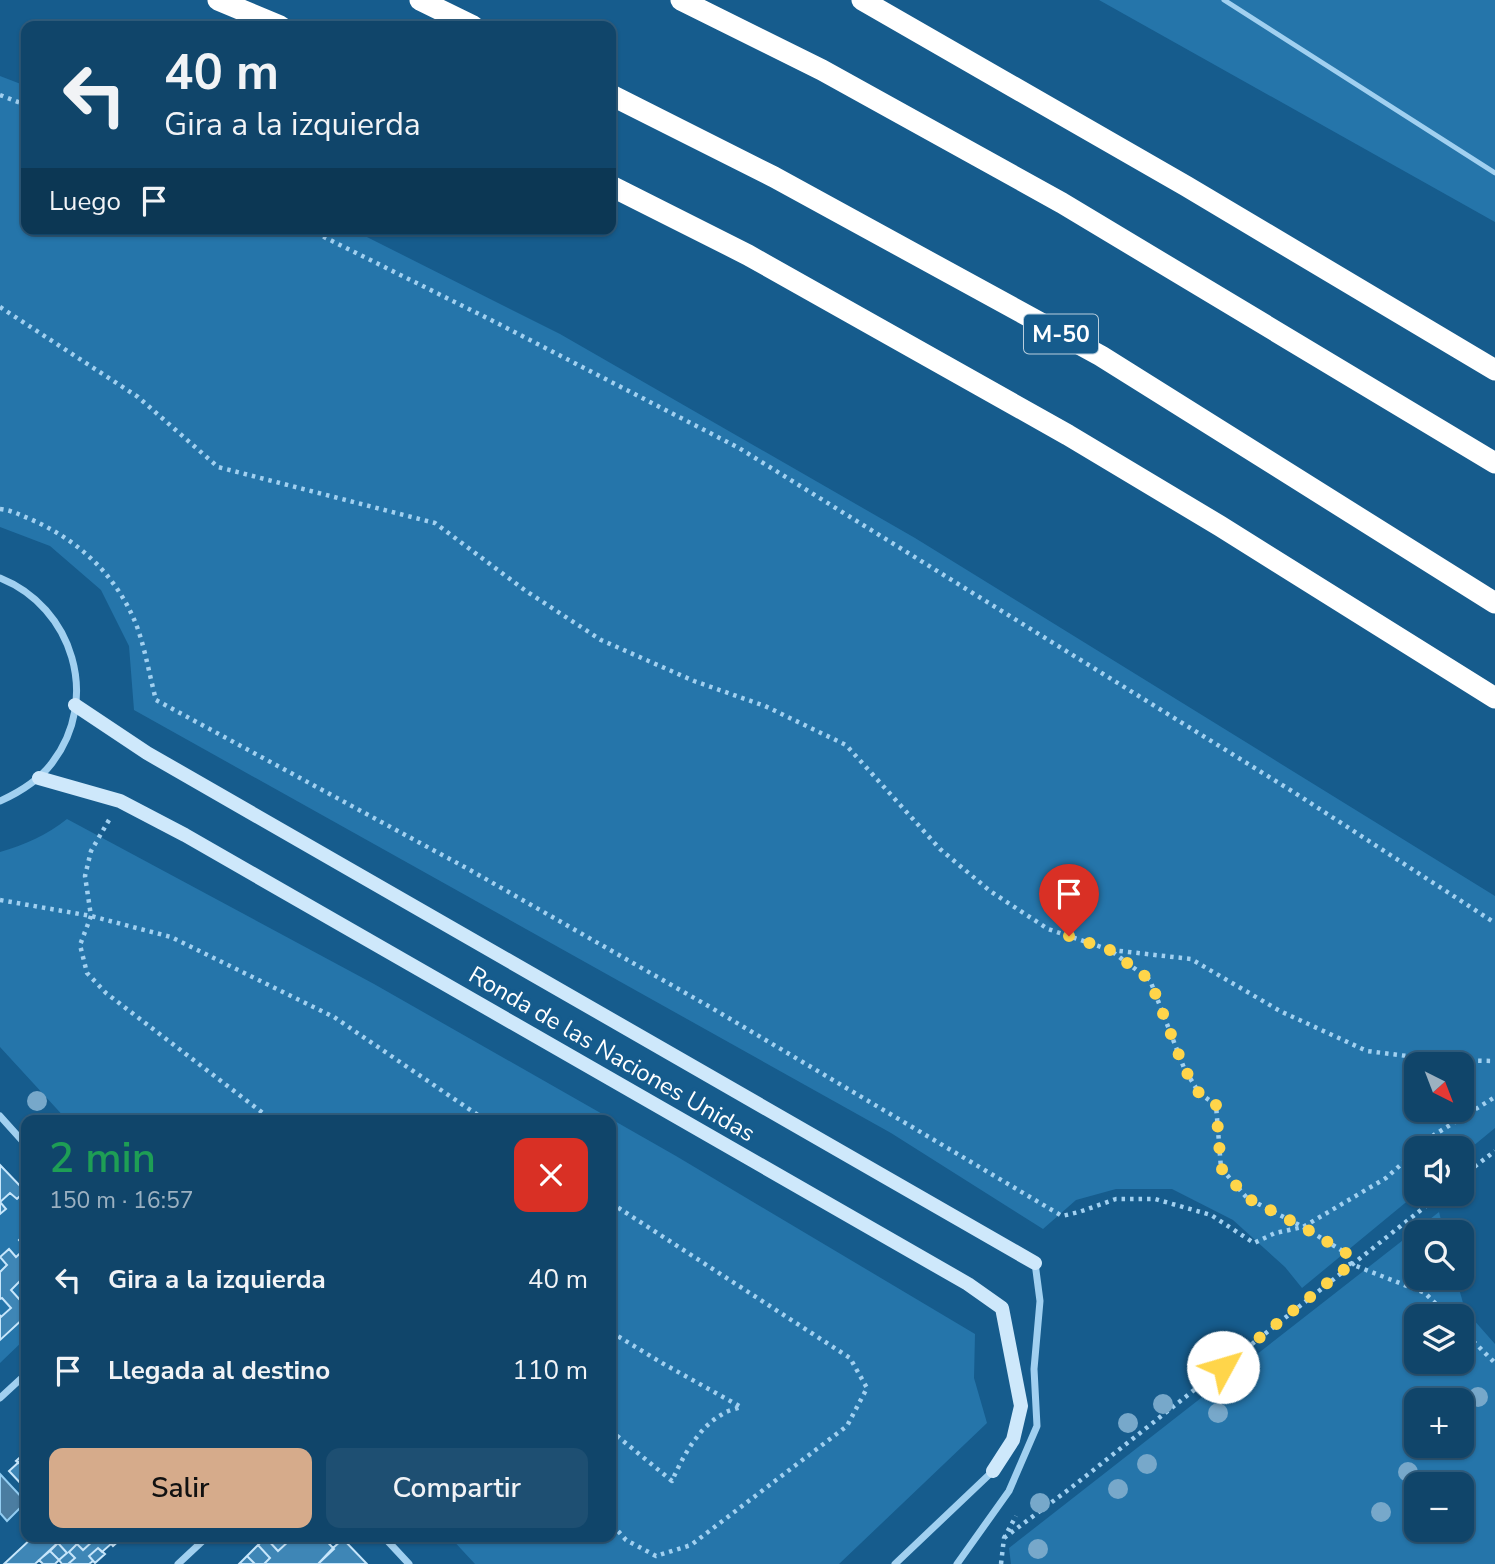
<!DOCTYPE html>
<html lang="es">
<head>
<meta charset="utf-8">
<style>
  :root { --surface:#10456a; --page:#1e4f72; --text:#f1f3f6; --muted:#9cb1c1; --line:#305d7e; --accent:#d6ab8b }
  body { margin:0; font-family:"Nunito Sans",sans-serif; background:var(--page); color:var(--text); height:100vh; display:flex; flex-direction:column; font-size:26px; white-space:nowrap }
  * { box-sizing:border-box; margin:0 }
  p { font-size:23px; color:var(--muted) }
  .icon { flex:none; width:38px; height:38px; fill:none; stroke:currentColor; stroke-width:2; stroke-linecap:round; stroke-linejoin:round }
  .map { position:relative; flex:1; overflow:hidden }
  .side { position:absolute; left:21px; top:1115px; width:595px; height:427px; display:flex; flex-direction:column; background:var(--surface); border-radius:14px; box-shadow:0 2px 5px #0004,0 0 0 2px var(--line) }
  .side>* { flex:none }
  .hud { position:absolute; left:21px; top:21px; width:595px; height:214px; border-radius:14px; box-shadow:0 2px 5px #0004,0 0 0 2px var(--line); background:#10456a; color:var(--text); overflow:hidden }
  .needle { width:46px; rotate:138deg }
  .buttons { position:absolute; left:1404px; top:1052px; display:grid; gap:14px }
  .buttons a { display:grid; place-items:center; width:70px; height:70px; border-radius:14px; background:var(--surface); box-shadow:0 2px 5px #0004,0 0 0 2px var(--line); font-size:35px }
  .pin { position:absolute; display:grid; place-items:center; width:60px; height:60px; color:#fff; margin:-72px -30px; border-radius:50% 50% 50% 0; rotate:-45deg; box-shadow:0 0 7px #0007 }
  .pin .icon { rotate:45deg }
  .me { position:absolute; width:77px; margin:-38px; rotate:51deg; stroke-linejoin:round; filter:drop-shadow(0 0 5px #0008) }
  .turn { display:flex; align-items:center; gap:24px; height:147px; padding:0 28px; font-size:32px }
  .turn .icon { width:91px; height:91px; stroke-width:2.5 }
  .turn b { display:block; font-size:49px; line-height:60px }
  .then { display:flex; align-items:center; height:66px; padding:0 28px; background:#0003; gap:14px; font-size:26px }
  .round { display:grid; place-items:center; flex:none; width:74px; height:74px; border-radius:14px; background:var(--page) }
  .headline { display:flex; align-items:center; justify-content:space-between; height:119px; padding:0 28px }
  h1 { font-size:42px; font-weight:600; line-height:52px; color:#1e9e55 }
  .primary-button { display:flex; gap:14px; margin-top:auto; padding:14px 28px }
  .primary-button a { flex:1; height:80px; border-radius:14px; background:var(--accent); color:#111; font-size:28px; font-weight:600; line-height:80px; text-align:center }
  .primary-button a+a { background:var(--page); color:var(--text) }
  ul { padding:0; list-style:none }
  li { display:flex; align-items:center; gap:21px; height:91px; padding:0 28px }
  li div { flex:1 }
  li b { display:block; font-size:26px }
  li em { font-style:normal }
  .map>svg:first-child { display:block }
  .green { fill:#2575aa; fill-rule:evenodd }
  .water { fill:#4b7da1; stroke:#93cdf2; stroke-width:2 }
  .building { fill:#3e86b6; stroke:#c7e6fb; stroke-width:2 }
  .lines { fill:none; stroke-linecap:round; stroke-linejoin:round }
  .path { stroke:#a1d0f0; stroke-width:4.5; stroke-dasharray:3.5 5; stroke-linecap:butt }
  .lane { stroke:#a1d0f0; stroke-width:5 }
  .street { stroke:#a1d0f0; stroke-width:7 }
  .secondary { stroke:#cee8fb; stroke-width:14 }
  .highway { stroke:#fff; stroke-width:21 }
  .tree { fill:#77a8ca }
  .route { stroke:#ffd54a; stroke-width:12; stroke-dasharray:0 21.6 }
  .labels { text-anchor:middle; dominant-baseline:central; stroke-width:7; stroke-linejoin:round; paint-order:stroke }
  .shield { fill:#165c8d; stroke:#b9cedd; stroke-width:2 }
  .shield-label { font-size:23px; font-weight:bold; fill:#fff }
  .street-label { font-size:24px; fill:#fff; stroke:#165c8d }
</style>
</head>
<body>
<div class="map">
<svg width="1495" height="1564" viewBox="0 0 1495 1564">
  <rect width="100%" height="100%" fill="#165c8d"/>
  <!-- green -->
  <path class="green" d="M 1099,0 L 1495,0 L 1495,222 Z
    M 0,76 L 26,86 L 26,229 L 351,229 L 560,334 L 915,538 L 1495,896 L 1495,1128 L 1461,1156 L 1461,1148 L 1416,1148 L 1416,1194 L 1302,1288 L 1285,1267 L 1233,1220 L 1172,1189 L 1116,1189 L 1076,1200 L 1043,1229 L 891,1133 L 134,710 L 129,646 L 101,590 L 50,546 L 0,527 ZM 1416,1064 L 1461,1064 L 1461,1110 L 1416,1110 Z
    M 67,819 L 374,984 L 676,1156 L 975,1334 L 974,1378 L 987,1423 L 839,1564 L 475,1564 L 450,1537 L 611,1536 L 611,1120 L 67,1120 L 0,1047 L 0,852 C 24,845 47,835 67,819 Z
    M 0,1164 L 26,1193 L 26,1338 L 0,1363 Z
    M 1439,1212 L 1444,1232 L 1416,1232 L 1416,1278 L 1456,1278 L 1465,1310 L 1495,1344 L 1495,1564 L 1011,1564 L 1009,1548 ZM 1461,1316 L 1461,1362 L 1416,1362 L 1416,1316 ZM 1416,1400 L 1461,1400 L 1461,1446 L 1416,1446 ZM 1416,1484 L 1461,1484 L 1461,1530 L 1416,1530 Z"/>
  <!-- water -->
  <path class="water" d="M 0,1474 L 26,1502 L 7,1521 L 0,1513 Z"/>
  <!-- building -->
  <path class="building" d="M 0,1165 L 25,1191 L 17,1199 L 10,1193 L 0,1202 L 6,1209 L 0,1214 Z
    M 26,1233 L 26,1286 L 21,1280 L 11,1290 L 20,1300 L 26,1294 L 26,1316 L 0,1340 L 0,1315 L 1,1317 L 11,1308 L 2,1298 L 0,1299 L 0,1272 L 7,1265 L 0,1257 L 9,1249 L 16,1257 L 26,1248 L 19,1240 Z
    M 26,1452 L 26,1465 L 24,1467 L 16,1461 Z
    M 19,1462 L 24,1467 L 26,1465 L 25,1488 L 9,1471 Z
    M 34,1536 L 65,1536 L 35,1564 L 4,1564 Z
    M 65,1536 L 71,1536 L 77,1544 L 69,1552 L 75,1558 L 68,1564 L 62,1564 L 59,1560 L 67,1553 L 58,1543 Z
    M 71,1536 L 85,1536 L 85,1537 L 77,1544 Z
    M 89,1536 L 93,1541 L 83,1550 L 77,1544 L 85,1536 Z
    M 89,1536 L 110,1536 L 107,1539 L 111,1544 L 102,1552 L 98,1548 L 89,1556 L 93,1561 L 89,1564 L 68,1564 L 75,1558 L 69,1552 L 77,1544 L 83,1550 L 93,1541 Z
    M 110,1536 L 123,1536 L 123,1537 L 113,1546 L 107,1539 Z
    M 267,1536 L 285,1536 L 289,1541 L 278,1551 L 266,1538 Z
    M 285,1536 L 322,1536 L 334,1549 L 318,1564 L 264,1564 L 270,1558 L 258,1545 L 266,1538 L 278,1551 L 289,1541 Z
    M 343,1539 L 367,1564 L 318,1564 L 333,1548 Z
    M 58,1543 L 67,1553 L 59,1560 L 50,1551 Z
    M 258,1545 L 270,1558 L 264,1564 L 255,1564 L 247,1556 Z
    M 98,1548 L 105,1554 L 95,1563 L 89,1556 Z
    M 50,1551 L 59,1560 L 55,1564 L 43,1564 L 39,1560 Z
    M 247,1556 L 255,1564 L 239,1564 Z"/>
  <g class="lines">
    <!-- path -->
    <path class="path" d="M 0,95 L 26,105
      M 308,229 L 499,324 L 739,448 L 1295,793 L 1495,923
      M 0,307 L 138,397 L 218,467 L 435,523 L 526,591 L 601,640 L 694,681 L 765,706 L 846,745 L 940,849 L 990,891 L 1048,929 L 1110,950 L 1150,980 L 1184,1068 L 1199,1093 L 1216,1105 L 1221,1168 L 1247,1198 L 1303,1227 L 1346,1253 L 1351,1264 L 1425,1293 L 1448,1316
      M 0,509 C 11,510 20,515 30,519 C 76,539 112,571 133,617 C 144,641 149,674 156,700 L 470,870 L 710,1007 L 1062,1216 L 1079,1212 L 1116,1199 L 1155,1199 L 1211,1215 L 1254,1243 L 1275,1233 L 1303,1227 L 1386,1178 L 1416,1151
      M 109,820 L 91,851 L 85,876 L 91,916 L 80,945 L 87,973 L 106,993 L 272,1120
      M 0,900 L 91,916 L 171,937 L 334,1017 L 485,1120
      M 1111,950 L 1191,959 L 1280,1011 L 1367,1051 L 1439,1060 L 1495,1061
      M 1420,1148 L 1434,1135 L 1495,1097
      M 1461,1177 L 1495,1151
      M 611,1203 L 850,1358 L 867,1388 L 847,1426 L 691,1545 L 656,1556 L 626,1540 L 611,1523
      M 1461,1329 L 1495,1363
      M 611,1332 L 662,1363 L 741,1407 C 735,1409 726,1411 721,1415 C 698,1428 682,1458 672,1481 L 611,1431
      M 1004,1538 L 1072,1487 L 1441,1194
      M 1001,1564 L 1004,1538 L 1016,1516"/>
    <!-- lane -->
    <path class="lane" d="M 1224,0 L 1495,173"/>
    <!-- street -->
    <path class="street" d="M 0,578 C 73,607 101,699 52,763 C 39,780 20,792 0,801
      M 0,1116 L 26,1145
      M 0,1398 L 26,1374
      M 383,1536 L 409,1564
      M 178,1564 L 208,1536
      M 895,1564 L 993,1471
      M 957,1564 L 1009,1491 L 1037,1426 L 1034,1369 L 1040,1301 L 1035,1263"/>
    <!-- secondary -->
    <path class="secondary" d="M 75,705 L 147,753 L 1035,1263
      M 39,778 L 120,801 L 185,835 L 968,1284 L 1002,1308 L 1021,1406 L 1013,1440 L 993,1471"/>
    <!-- highway -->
    <path class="highway" d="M 218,0 L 280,26
      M 420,0 L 473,26
      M 681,0 L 822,70 L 1062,203 L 1495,463
      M 862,0 L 1186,186 L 1495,370
      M 611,95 L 774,177 L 1101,356 L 1495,603
      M 611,186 L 748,255 L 1068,435 L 1220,526 L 1495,698"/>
  </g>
  <!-- trees -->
  <g class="tree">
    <circle cx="37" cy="1101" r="10"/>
    <circle cx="1478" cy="1397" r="10"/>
    <circle cx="1163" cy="1404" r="10"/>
    <circle cx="1218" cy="1413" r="10"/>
    <circle cx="1128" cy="1423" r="10"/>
    <circle cx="1147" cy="1464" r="10"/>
    <circle cx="1408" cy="1472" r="10"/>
    <circle cx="1118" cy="1489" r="10"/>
    <circle cx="1040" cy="1503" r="10"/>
    <circle cx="1381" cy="1512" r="10"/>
    <circle cx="1038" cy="1549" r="10"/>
  </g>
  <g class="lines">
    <!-- route -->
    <path class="route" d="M 1069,936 L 1110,950 L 1150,980 L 1184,1068 L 1199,1093 L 1216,1105 L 1221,1168 L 1247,1198 L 1303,1227 L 1346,1253 L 1351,1264 L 1223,1367"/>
  </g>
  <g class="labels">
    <!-- shield labels -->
    <rect class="shield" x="1024" y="314.5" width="74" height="39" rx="5"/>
    <g class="shield-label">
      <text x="1061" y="334">M-50</text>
    </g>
    <!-- street labels -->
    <g class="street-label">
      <text transform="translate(612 1054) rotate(30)">Ronda de las Naciones Unidas</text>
    </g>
  </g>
</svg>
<div class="buttons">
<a><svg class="needle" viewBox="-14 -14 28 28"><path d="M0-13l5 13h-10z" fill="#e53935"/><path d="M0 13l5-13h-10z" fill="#9cb1c1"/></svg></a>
<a><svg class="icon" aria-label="sound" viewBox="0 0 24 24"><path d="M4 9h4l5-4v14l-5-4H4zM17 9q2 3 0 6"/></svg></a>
<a><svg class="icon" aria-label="search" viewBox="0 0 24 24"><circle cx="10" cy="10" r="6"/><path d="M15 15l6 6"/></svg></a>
<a><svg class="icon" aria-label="layers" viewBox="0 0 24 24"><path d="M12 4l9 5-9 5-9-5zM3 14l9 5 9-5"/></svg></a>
<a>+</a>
<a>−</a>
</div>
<div class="pin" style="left:1069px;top:936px;background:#d93025"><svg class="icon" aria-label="arrive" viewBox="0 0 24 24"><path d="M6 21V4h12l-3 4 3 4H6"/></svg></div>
<svg class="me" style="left:1223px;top:1367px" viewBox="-20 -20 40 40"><circle r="19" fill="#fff"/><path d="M0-13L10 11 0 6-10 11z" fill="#ffd54a"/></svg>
<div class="hud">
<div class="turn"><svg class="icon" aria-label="left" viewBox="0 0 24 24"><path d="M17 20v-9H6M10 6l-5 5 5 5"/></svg><div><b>40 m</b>Gira a la izquierda</div></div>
<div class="then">Luego<svg class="icon" aria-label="arrive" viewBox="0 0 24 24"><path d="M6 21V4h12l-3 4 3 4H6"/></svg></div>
</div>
<section class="side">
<div class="headline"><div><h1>2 min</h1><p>150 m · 16:57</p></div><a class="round" style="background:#d93025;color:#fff"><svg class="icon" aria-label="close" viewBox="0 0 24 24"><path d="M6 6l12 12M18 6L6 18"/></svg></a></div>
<ul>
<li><svg class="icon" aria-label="left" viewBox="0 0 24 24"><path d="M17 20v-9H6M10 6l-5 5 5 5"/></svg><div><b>Gira a la izquierda</b></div><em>40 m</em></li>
<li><svg class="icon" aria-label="arrive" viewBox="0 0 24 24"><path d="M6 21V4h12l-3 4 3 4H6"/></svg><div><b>Llegada al destino</b></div><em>110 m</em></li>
</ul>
<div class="primary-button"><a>Salir</a><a>Compartir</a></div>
</section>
</div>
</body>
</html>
